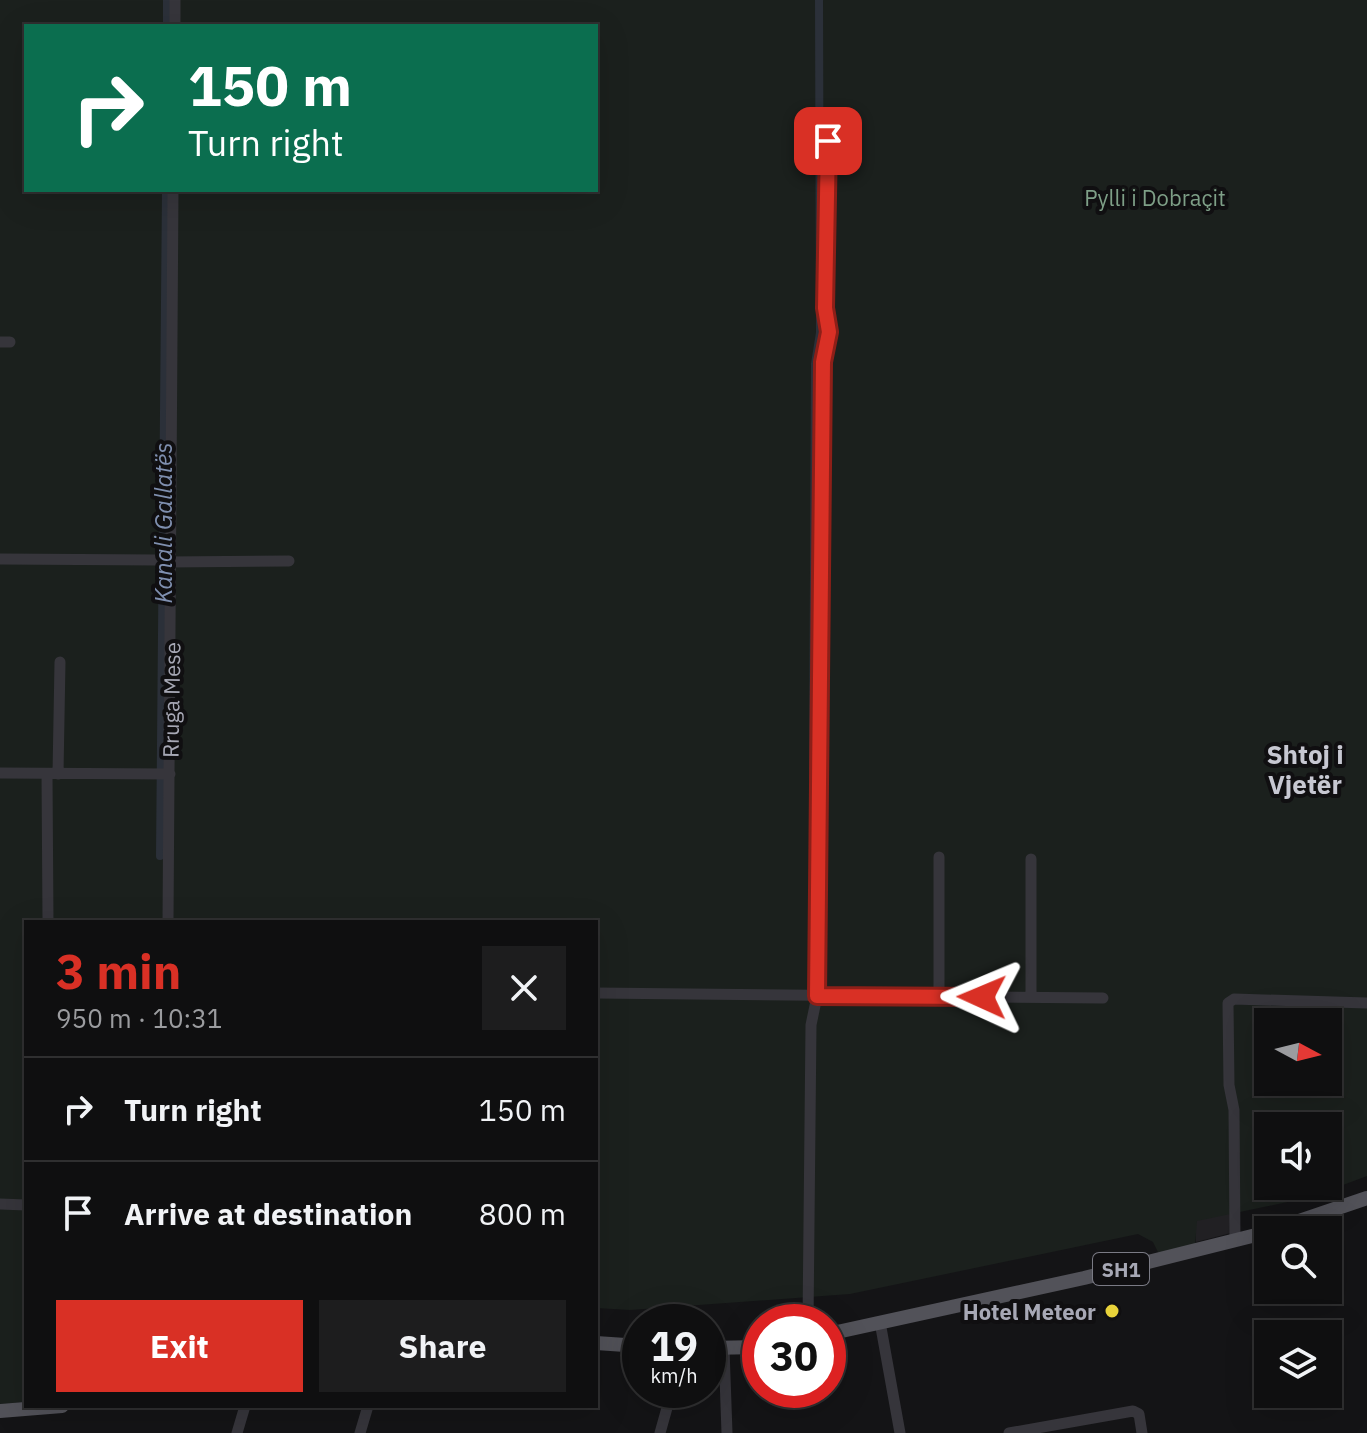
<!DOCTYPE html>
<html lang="en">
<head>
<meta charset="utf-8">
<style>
  :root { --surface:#0f0f10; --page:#1d1d1e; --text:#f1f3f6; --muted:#9b9c9f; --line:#2f2f30; --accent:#d93025 }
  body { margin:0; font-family:"IBM Plex Sans",sans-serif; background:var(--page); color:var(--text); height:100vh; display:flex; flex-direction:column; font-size:30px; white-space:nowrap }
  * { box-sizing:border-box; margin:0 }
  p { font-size:26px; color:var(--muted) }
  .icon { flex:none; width:44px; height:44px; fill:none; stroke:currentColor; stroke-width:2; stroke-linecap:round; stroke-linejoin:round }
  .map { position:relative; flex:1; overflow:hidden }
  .side { position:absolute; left:24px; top:920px; width:574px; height:488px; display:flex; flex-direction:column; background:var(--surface); border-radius:0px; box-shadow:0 8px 32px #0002,0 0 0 2px var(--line) }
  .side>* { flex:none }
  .top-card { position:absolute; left:24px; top:24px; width:574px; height:168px; border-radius:0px; box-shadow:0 8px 32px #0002,0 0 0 2px var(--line); background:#0b6e4f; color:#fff; overflow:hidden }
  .needle { width:52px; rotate:97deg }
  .controls { position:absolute; left:1254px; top:1008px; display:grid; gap:16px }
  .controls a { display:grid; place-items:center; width:88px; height:88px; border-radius:0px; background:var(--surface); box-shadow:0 8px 32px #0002,0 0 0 2px var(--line); font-size:40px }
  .speed { position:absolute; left:622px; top:1304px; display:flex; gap:16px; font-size:40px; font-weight:700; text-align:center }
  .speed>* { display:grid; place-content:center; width:104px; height:104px; border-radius:50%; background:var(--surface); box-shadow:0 8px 32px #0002,0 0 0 2px var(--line); line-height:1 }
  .speed small { font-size:20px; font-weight:400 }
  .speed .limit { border:12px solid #d22; background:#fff; color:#111 }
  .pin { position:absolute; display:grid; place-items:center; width:68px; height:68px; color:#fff; margin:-34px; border-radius:16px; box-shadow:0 4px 12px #0006 }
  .me { position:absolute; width:88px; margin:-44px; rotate:271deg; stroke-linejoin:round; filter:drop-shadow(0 0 6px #0008) }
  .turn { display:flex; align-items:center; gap:28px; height:168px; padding:0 32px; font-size:36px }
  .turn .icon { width:104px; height:104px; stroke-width:2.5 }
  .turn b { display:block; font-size:56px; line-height:68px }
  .round { display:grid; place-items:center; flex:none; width:84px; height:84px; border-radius:0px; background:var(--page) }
  .overview { display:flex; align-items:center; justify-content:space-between; height:136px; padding:0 32px }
  h1 { font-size:48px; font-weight:700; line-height:60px; color:var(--accent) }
  .action { display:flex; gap:16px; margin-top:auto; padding:16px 32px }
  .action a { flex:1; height:92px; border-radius:0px; background:var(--accent); color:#fff; font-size:32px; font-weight:700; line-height:92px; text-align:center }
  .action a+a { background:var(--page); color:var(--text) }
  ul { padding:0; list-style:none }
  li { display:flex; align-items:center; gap:24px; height:104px; padding:0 32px; border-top:2px solid var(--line) }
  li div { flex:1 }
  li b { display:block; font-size:30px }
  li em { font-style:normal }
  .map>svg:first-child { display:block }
  .built { fill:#212023 }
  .green { fill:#1b201d; fill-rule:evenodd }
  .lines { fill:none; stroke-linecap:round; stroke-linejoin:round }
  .canal { stroke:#2b3039; stroke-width:8 }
  .minor { stroke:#36353b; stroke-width:11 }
  .major { stroke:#525259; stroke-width:14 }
  .route-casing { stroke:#8d1f18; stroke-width:20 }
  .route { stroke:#d93025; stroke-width:14 }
  .poi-dot { fill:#e8d23a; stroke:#100f11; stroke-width:3 }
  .labels { text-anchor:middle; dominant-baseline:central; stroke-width:8; stroke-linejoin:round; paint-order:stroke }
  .shield { fill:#100f11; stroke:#7a7a84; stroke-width:2 }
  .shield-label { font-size:20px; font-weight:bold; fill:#a7a8b5 }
  .park-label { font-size:22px; fill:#7e9f87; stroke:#100f11 }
  .street-label { font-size:22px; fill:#a7a8b5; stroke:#100f11 }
  .poi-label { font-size:22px; font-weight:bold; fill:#a7a8b5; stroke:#100f11; text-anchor:end }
  .water-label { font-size:24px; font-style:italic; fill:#7f8faf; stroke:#100f11 }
  .quarter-label { font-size:26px; font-weight:bold; fill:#c7c8d2; stroke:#100f11 }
</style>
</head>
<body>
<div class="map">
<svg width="1367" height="1433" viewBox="0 0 1367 1433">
  <rect width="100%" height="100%" fill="#141416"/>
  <!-- built -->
  <path class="built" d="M 1196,1153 L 1232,1154 L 1231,1233 L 1196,1242 Z"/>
  <!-- green -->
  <path class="green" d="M 0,0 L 1367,0 L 1367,1176 L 1311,1197 L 1197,1221 L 1195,1246 L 1159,1254 L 1153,1242 L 1138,1234 L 850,1294 L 630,1310 L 596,1308 L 596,922 L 26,922 L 26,1402 L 0,1404 ZM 26,26 L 596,26 L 596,190 L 26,190 ZM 1268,1022 L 1328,1022 L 1328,1082 L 1268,1082 ZM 1268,1126 L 1328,1126 L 1328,1186 L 1268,1186 Z"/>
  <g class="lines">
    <!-- canal -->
    <path class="canal" d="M 167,26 L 167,0
      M 813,778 L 815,364 L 820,333 L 819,0
      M 160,856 L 166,190"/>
    <!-- minor -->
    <path class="minor" d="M 175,0 L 175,26
      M 0,342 L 10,342
      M 0,559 L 158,560 L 167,562 L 289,561
      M 0,773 L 170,774
      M 47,774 L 48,922
      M 58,774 L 60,662
      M 168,922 L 173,190
      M 596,993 L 1103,998
      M 939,996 L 939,857
      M 1031,997 L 1031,859
      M 0,1204 L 26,1205
      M 1235,1241 L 1234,1110 L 1229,1085 L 1228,1003 L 1234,999 L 1367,1003
      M 808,1322 L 811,1025 L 817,996 L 819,890 L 823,362 L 829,332 L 825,294 L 828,141
      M 880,1322 L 900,1433
      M 724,1348 L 727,1433
      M 237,1433 L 245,1406
      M 360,1433 L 368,1406
      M 660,1433 L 672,1390
      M 1009,1433 L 1133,1411 L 1139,1414 L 1142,1433"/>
    <!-- major -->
    <path class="major" d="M 1273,1230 L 1367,1198
      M 828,1334 L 1084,1278 L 1268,1232
      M 596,1343 L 640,1346
      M 708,1348 L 760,1347
      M 0,1411 L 62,1406"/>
  </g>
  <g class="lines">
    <defs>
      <path id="route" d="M 828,141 L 825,308 L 829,332 L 823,362 L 817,996 L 982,997"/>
    </defs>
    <!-- route casing -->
    <use href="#route" class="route-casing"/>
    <!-- route -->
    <use href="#route" class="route"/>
  </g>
  <!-- markers -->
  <circle class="poi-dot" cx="1112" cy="1311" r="8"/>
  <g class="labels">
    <!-- shield labels -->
    <rect class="shield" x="1093" y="1253" width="56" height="32" rx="6"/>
    <g class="shield-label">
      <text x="1121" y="1269">SH1</text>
    </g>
    <!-- park labels -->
    <g class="park-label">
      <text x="1155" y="197">Pylli i Dobraçit</text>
    </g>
    <!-- street labels -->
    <g class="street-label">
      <text transform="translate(171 700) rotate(-89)">Rruga Mese</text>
    </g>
    <!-- poi labels -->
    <g class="poi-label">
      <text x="1096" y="1311">Hotel Meteor</text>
    </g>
    <!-- water labels -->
    <g class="water-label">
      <text transform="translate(163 523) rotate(-90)">Kanali Gallatës</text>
    </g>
    <!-- quarter labels -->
    <g class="quarter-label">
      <text x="1305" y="754">Shtoj i<tspan x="1305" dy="30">Vjetër</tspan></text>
    </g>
  </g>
</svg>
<div class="controls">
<a><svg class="needle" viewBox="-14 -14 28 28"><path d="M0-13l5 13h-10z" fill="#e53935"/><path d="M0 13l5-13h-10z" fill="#9b9c9f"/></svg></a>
<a><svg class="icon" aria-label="sound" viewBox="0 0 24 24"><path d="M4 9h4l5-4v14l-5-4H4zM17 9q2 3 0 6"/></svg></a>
<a><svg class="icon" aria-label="search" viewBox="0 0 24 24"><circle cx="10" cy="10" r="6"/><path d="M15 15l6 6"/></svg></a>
<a><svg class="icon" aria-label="layers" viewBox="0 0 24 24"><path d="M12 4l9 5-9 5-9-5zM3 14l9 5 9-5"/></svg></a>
</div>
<div class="speed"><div>19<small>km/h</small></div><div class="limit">30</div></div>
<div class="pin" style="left:828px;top:141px;background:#d93025"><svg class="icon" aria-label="arrive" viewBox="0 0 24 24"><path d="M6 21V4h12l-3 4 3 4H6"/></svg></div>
<svg class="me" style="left:982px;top:997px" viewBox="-20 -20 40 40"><path d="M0-17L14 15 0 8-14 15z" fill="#d93025" stroke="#fff" stroke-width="4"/></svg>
<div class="top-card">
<div class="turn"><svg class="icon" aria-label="right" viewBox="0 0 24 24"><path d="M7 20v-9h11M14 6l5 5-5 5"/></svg><div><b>150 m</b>Turn right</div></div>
</div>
<section class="side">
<div class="overview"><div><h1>3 min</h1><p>950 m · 10:31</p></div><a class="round"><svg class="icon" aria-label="close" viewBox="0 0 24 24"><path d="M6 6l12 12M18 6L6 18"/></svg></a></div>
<ul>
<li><svg class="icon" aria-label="right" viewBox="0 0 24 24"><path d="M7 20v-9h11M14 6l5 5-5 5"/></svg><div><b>Turn right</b></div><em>150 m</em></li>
<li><svg class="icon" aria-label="arrive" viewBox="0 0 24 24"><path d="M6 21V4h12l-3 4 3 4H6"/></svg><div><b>Arrive at destination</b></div><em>800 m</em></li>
</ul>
<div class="action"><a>Exit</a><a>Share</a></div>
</section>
</div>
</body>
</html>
